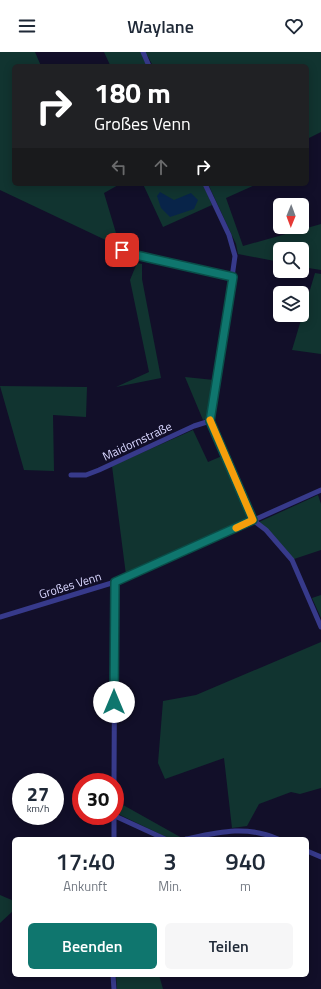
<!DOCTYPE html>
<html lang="de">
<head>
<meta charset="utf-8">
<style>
  :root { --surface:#fff; --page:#f6f6f7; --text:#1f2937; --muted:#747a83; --accent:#0f766e }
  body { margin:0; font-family:"Titillium Web",sans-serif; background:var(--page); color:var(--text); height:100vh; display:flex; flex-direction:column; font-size:15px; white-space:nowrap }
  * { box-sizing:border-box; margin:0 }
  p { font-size:13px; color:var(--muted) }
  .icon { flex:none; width:22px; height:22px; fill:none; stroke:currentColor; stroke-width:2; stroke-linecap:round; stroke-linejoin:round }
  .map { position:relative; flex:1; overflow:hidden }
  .panel { position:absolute; left:12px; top:785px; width:297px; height:140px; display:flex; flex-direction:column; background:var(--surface); border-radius:6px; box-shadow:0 2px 10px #0003 }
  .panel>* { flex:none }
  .hud { position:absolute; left:12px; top:12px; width:297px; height:122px; border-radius:6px; box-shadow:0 2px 10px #0003; background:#202124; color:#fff; overflow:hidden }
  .needle { width:26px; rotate:181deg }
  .buttons { position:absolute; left:273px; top:146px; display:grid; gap:8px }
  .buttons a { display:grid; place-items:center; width:36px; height:36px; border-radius:6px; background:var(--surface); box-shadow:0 2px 10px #0003; font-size:20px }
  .speed { position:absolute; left:12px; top:721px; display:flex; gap:8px; font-size:20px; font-weight:700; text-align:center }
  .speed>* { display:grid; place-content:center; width:52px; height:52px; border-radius:50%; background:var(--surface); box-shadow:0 2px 10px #0003; line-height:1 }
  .speed small { font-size:10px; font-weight:400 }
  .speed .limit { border:6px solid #d22; background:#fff; color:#111 }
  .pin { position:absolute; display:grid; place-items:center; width:34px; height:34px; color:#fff; margin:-17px; border-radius:8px; box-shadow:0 2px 6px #0006 }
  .me { position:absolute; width:44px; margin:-22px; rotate:0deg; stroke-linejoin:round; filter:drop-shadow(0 0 3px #0008) }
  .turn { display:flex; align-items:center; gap:14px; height:84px; padding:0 16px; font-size:18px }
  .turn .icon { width:52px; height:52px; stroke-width:2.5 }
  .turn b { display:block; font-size:28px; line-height:34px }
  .lanes { display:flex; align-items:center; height:38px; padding:0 16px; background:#0003; justify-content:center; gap:20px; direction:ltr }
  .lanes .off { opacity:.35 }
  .eta { display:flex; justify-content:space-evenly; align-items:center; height:68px; text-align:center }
  .eta b { font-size:24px; font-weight:600; line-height:28px }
  .primary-button { display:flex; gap:8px; margin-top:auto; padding:8px 16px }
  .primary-button a { flex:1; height:46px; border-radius:6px; background:var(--accent); color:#fff; font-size:16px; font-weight:600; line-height:46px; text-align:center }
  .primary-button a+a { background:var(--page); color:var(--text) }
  header { display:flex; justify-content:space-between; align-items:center; height:52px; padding:0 16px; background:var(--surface); font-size:18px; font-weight:600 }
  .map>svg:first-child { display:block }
  .green { fill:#113430 }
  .water { fill:#082449 }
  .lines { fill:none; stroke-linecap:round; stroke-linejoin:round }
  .street { stroke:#373a8b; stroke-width:5 }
  .route-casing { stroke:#0a4d48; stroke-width:10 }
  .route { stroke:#0f766e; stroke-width:7 }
  .slow { stroke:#f59e0b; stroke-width:7 }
  .labels { text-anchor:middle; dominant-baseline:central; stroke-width:4; stroke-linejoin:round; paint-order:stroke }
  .street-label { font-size:12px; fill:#d9d7ff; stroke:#120f29 }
</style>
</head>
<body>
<header><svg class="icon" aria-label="menu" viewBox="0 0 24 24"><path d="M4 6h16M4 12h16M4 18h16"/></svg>Waylane<svg class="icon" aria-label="heart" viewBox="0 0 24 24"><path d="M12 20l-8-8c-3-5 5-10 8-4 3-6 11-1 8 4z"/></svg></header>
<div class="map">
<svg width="321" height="937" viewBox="0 0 321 937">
  <rect width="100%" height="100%" fill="#120f29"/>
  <!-- green -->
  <path class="green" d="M 0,0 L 35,0 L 41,14 L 14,14 L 14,132 L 120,132 L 104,141 L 116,181 L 114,192 L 0,138 Z
    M 104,0 L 321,0 L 321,80 L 307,87 L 307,14 L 153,14 L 147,3 L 142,4 L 147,14 L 106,14 L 110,13 Z
    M 143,132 L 203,132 L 212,153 L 163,175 Z
    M 208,132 L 257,132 L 226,146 L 243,194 L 321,172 L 321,218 L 302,215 L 302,197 L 280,197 L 280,210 L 238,202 L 236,192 Z
    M 137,211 L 142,212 L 142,227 L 161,326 L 116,335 L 149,320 L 130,228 Z
    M 315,221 L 321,222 L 321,302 L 292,298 Z
    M 185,325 L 214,328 L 207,367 L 203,368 Z
    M 0,334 L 87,335 L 86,365 L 53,363 L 54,419 L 24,418 Z
    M 193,378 L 208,410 L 222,404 L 250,467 L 126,523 L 112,414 Z
    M 318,443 L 321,452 L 321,498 L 294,507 L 259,470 Z
    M 321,543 L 321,566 L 312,546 Z
    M 321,590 L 321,736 L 300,742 L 291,740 L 259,752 L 247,774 L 232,776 L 224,706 L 165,727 L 158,711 L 163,649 L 196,643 Z
    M 116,749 L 182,786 L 166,785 L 116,761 Z
    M 0,843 L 14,849 L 14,858 L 0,871 Z
    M 116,923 L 159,923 L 163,937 L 117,937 Z"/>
  <!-- water -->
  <path class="water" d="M 160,140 L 174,148 L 191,141 L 198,148 L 194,157 L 170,165 L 161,156 L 157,144 Z"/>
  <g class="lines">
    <!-- street -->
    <path class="street" d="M 143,0 L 149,14
      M 205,132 L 229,183 L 235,204 L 220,311 L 210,369 L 253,468 L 266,478 L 292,508 L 321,575
      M 109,192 L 136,203 L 233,225
      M 71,423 L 86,423 L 99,418 L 194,374 L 210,369
      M 0,565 L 115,530 L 321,438
      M 114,730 L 115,530
      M 114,764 L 114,787
      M 115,764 L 165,787
      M 186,787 C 219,780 246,773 278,787
      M 307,799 L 321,805
      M 113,923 L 114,937"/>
  </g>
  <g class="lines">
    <defs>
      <path id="route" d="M 114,650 L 115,530 L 253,468 L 210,369 L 233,225 L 136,203 L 122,198"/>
    </defs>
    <!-- route casing -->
    <use href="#route" class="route-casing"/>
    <!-- route -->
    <use href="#route" class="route"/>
    <!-- slow -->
    <path class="slow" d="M 210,368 L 253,468 L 236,476"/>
  </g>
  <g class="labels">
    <!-- street labels -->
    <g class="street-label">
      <text transform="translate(137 389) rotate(-25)">Maidornstraße</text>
      <text transform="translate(70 533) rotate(-17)">Großes Venn</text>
    </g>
  </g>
</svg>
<div class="buttons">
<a><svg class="needle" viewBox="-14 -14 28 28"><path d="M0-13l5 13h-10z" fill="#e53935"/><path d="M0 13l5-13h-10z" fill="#747a83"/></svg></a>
<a><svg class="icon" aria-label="search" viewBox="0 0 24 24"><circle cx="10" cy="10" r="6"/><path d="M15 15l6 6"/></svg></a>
<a><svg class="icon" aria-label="layers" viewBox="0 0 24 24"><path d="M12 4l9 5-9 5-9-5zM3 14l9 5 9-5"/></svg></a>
</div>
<div class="speed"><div>27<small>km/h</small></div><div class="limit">30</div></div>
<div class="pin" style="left:122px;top:198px;background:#d93025"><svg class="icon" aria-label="arrive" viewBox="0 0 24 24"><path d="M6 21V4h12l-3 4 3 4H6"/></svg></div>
<svg class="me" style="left:114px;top:650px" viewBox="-20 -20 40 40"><circle r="19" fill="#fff"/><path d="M0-13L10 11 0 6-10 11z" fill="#0f766e"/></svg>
<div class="hud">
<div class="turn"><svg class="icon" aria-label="right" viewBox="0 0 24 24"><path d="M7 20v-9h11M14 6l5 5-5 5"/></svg><div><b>180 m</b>Großes Venn</div></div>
<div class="lanes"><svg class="icon off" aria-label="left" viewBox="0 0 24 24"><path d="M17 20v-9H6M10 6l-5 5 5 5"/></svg><svg class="icon off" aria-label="ahead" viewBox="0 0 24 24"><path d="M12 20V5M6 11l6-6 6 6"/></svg><svg class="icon" aria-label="right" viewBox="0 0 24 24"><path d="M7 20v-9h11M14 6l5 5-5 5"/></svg></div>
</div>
<section class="panel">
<div class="eta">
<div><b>17:40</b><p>Ankunft</p></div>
<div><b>3</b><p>Min.</p></div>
<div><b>940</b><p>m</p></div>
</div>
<div class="primary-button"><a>Beenden</a><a>Teilen</a></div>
</section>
</div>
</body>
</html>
